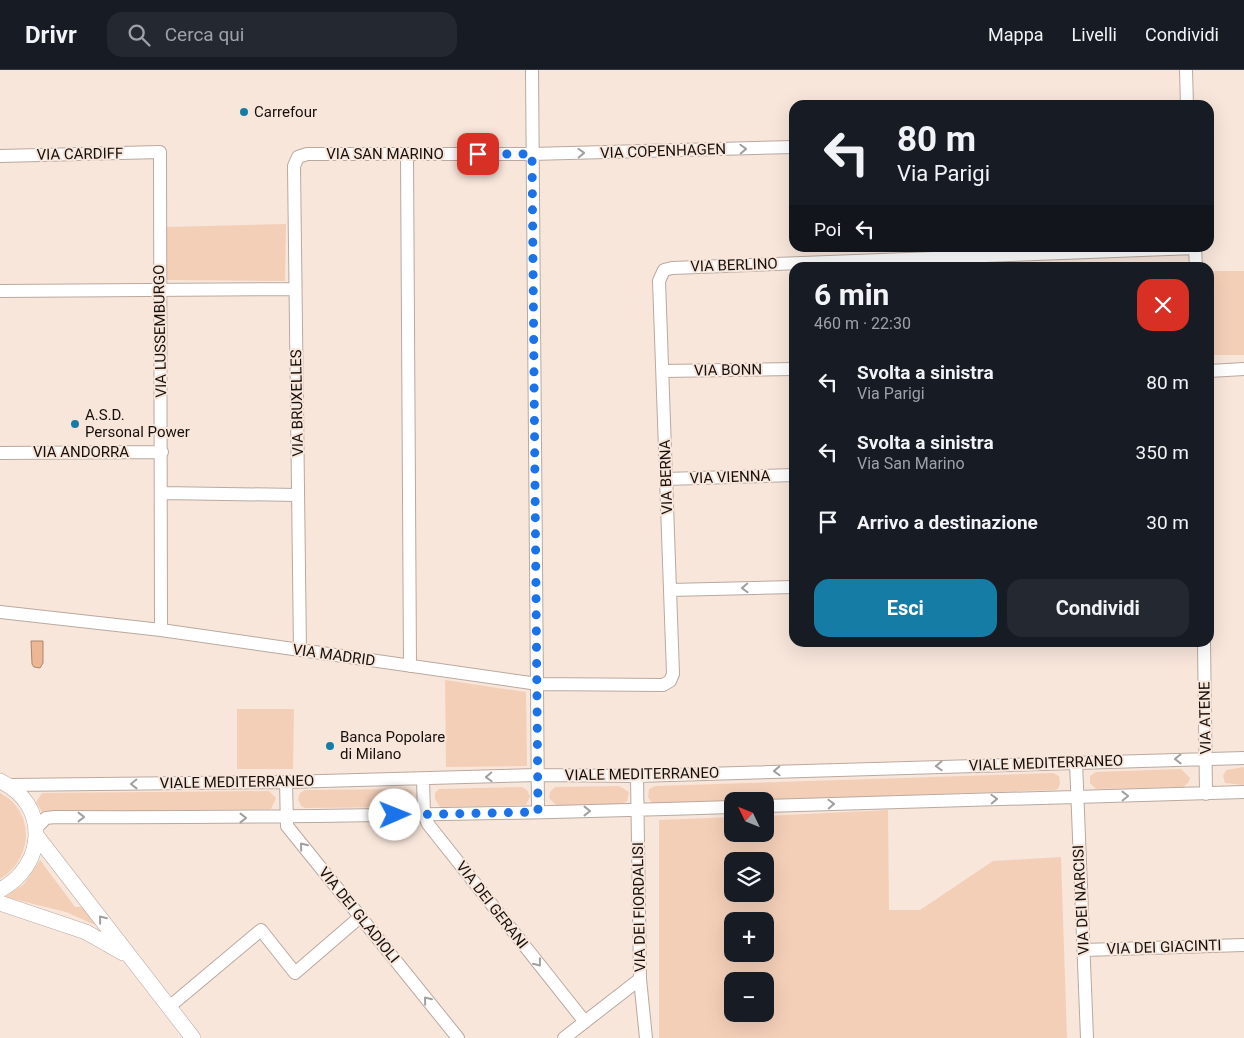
<!DOCTYPE html>
<html lang="it">
<head>
<meta charset="utf-8">
<style>
  :root { --surface:#171b24; --page:#242831; --text:#f1f3f6; --muted:#9ea1a6; --line:#363941; --accent:#157ca6 }
  body { margin:0; font-family:Roboto,sans-serif; background:var(--page); color:var(--text); height:100vh; display:flex; flex-direction:column; font-size:19px; white-space:nowrap }
  * { box-sizing:border-box; margin:0 }
  p { font-size:16px; color:var(--muted) }
  .icon { flex:none; width:28px; height:28px; fill:none; stroke:currentColor; stroke-width:2; stroke-linecap:round; stroke-linejoin:round }
  .map { position:relative; flex:1; overflow:hidden }
  .details { position:absolute; left:789px; top:192px; width:425px; height:385px; display:flex; flex-direction:column; background:var(--surface); border-radius:15px; box-shadow:0 5px 20px #0002 }
  .details>* { flex:none }
  .hud { position:absolute; left:789px; top:30px; width:425px; height:152px; border-radius:15px; box-shadow:0 5px 20px #0002; background:#171b24; color:var(--text); overflow:hidden }
  .needle { width:32px; rotate:313deg }
  .fabs { position:absolute; left:724px; top:722px; display:grid; gap:10px }
  .fabs a { display:grid; place-items:center; width:50px; height:50px; border-radius:10px; background:var(--surface); box-shadow:0 5px 20px #0002; font-size:25px }
  .pin { position:absolute; display:grid; place-items:center; width:42px; height:42px; color:#fff; margin:-21px; border-radius:10px; box-shadow:0 2px 8px #0006 }
  .me { position:absolute; width:55px; margin:-28px; rotate:89deg; stroke-linejoin:round; filter:drop-shadow(0 0 4px #0008) }
  .turn { display:flex; align-items:center; gap:18px; height:105px; padding:0 25px; font-size:22px }
  .turn .icon { width:65px; height:65px; stroke-width:2.5 }
  .turn b { display:block; font-size:35px; line-height:42px }
  .then { display:flex; align-items:center; height:48px; padding:0 25px; background:#0003; gap:10px; font-size:19px }
  .round { display:grid; place-items:center; flex:none; width:52px; height:52px; border-radius:15px; background:var(--page) }
  .overview { display:flex; align-items:center; justify-content:space-between; height:85px; padding:0 25px }
  h1 { font-size:30px; font-weight:700; line-height:38px }
  .cta { display:flex; gap:10px; margin-top:auto; padding:10px 25px }
  .cta a { flex:1; height:58px; border-radius:15px; background:var(--accent); color:#fff; font-size:20px; font-weight:700; line-height:58px; text-align:center }
  .cta a+a { background:var(--page); color:var(--text) }
  ul { padding:0; list-style:none }
  li { display:flex; align-items:center; gap:15px; height:70px; padding:0 25px }
  li div { flex:1 }
  li b { display:block; font-size:19px }
  li em { font-style:normal }
  header { display:flex; align-items:center; gap:30px; box-sizing:border-box; height:70px; padding:0 25px; background:var(--surface); border-bottom:1px solid var(--line) }
  header strong { font-size:24px }
  nav { display:flex; gap:28px; margin-inline-start:auto; font-size:18px }
  .search { width:350px; height:45px; background:var(--page); display:flex; align-items:center; gap:12px; box-sizing:border-box; padding:0 18px; border-radius:15px; color:var(--muted); font-size:19px }
  .map>svg:first-child { display:block }
  .green { fill:#f4cfb8; fill-rule:evenodd }
  .water { fill:#ebb795; stroke:#ab856c }
  .lines { fill:none; stroke-linecap:round; stroke-linejoin:round }
  .minor-casing { stroke:#b9a99f; stroke-width:14 }
  .tertiary-casing { stroke:#b9a99f; stroke-width:16 }
  .minor { stroke:#fff; stroke-width:12 }
  .tertiary { stroke:#fff; stroke-width:15 }
  .oneway { stroke:#a2a09e }
  .route { stroke:#1a73e8; stroke-width:9; stroke-dasharray:0 16.2 }
  .poi-dot { fill:#157ca6; stroke:#f8e6db; stroke-width:2 }
  .labels { text-anchor:middle; dominant-baseline:central; stroke-width:4; stroke-linejoin:round; paint-order:stroke }
  .poi-label { font-size:15px; fill:#16110d; stroke:#f8e6db; text-anchor:start }
  .street-label { font-size:15px; fill:#16110d; stroke:#f8e6db }
</style>
</head>
<body>
<header>
<strong>Drivr</strong>
<div class="search"><svg class="icon" aria-label="search" viewBox="0 0 24 24"><circle cx="10" cy="10" r="6"/><path d="M15 15l6 6"/></svg>Cerca qui</div>
<nav><a>Mappa</a><a>Livelli</a><a>Condividi</a></nav>
</header>
<div class="map">
<svg width="1244" height="968" viewBox="0 0 1244 968">
  <rect width="100%" height="100%" fill="#f8e6db"/>
  <!-- green -->
  <path class="green" d="M 286,154 L 285,211 L 167,210 L 167,157 Z
    M 1209,201 L 1244,201 L 1244,285 L 1212,285 Z
    M 445,610 L 526,622 L 527,696 L 446,697 Z
    M 237,639 L 294,639 L 293,699 L 237,699 Z
    M 1244,697 L 1244,715 L 1225,713 L 1223,706 L 1226,700 Z
    M 1181,699 L 1190,708 L 1188,713 L 1183,717 L 1096,719 L 1090,713 L 1090,706 L 1096,702 Z
    M 1053,703 L 1059,706 L 1060,713 L 1058,719 L 1053,720 L 656,734 L 651,732 L 648,727 L 649,719 L 655,716 Z
    M 619,716 L 629,722 L 627,731 L 622,735 L 556,735 L 549,728 L 550,722 L 555,717 Z
    M 522,717 L 527,720 L 530,726 L 526,735 L 440,737 L 435,729 L 435,723 L 439,719 Z
    M 407,719 L 412,722 L 414,730 L 408,737 L 305,738 L 301,736 L 298,729 L 300,723 L 305,720 Z
    M 269,721 L 276,728 L 271,739 L 42,742 L 36,732 L 42,723 Z
    M 0,723 C 36,741 33,790 0,809 Z
    M 888,740 L 889,840 L 920,840 L 993,791 L 1061,787 L 1067,968 L 659,968 L 659,750 L 732,747 L 732,764 L 765,764 L 765,746 ZM 732,791 L 765,791 L 765,824 L 732,824 ZM 732,851 L 765,851 L 765,884 L 732,884 ZM 732,911 L 765,911 L 765,944 L 732,944 Z
    M 40,790 L 75,837 L 85,837 L 102,858 L 66,842 L 5,827 L 24,814 Z"/>
  <!-- water -->
  <path class="water" d="M 31,571 L 43,571 L 43,593 L 40,598 L 34,597 L 32,594 Z"/>
  <g class="lines">
    <defs>
      <path id="minor" d="M 532,0 L 538,742
        M 1186,0 L 1187,35
        M 407,84 L 410,596
        M 0,86 L 160,82 L 161,560
        M 1195,178 L 1196,198
        M 0,221 L 295,219
        M 663,301 L 794,299
        M 1209,301 L 1244,299
        M 0,383 L 162,382
        M 666,409 L 794,405
        M 162,423 L 298,425
        M 670,520 L 794,517
        M 0,542 L 161,560 L 538,614 L 663,615 L 670,611 L 673,604 L 659,211 L 664,200 L 672,198 L 1195,178
        M 1204,572 L 1206,724
        M 300,580 L 294,96 L 298,87 L 307,84 L 532,84 L 794,77
        M 1076,692 L 1087,968
        M 637,706 L 640,909 L 646,968
        M 423,709 L 424,744 L 428,754 L 585,952
        M 286,712 L 287,756 L 458,968
        M 9,715 L 286,712 L 538,705 L 637,706 L 1244,688
        M 765,736 L 1244,722
        M 36,758 L 46,748 L 55,747 C 281,748 507,744 732,737
        M 1084,880 L 1244,875
        M 169,937 L 261,860 L 295,903 L 360,847
        M 564,968 L 640,909"/>
      <path id="tertiary" d="M 0,711 C 50,734 46,796 0,820
        M 36,765 L 193,968
        M 0,833 L 86,862 L 123,883"/>
    </defs>
    <!-- minor casing -->
    <use href="#minor" class="minor-casing"/>
    <!-- tertiary casing -->
    <use href="#tertiary" class="tertiary-casing"/>
    <!-- minor -->
    <use href="#minor" class="minor"/>
    <!-- tertiary -->
    <use href="#tertiary" class="tertiary"/>
  </g>
  <!-- one-way arrows -->
  <defs><path id="oneway-chevron" d="M-2-3.5L2.5 0L-2 3.5" fill="none" stroke-width="1.6" stroke-linecap="round" stroke-linejoin="round" transform="scale(1.25)"/></defs>
  <g class="oneway">
    <use href="#oneway-chevron" transform="translate(743 79) rotate(-2)"/>
    <use href="#oneway-chevron" transform="translate(581 83) rotate(-2)"/>
    <use href="#oneway-chevron" transform="translate(745 518) rotate(178)"/>
    <use href="#oneway-chevron" transform="translate(1178 689) rotate(179)"/>
    <use href="#oneway-chevron" transform="translate(939 696) rotate(178)"/>
    <use href="#oneway-chevron" transform="translate(777 701) rotate(178)"/>
    <use href="#oneway-chevron" transform="translate(489 707) rotate(178)"/>
    <use href="#oneway-chevron" transform="translate(134 714) rotate(179)"/>
    <use href="#oneway-chevron" transform="translate(1125 726) rotate(-1)"/>
    <use href="#oneway-chevron" transform="translate(994 729) rotate(-2)"/>
    <use href="#oneway-chevron" transform="translate(831 734) rotate(-2)"/>
    <use href="#oneway-chevron" transform="translate(587 741)"/>
    <use href="#oneway-chevron" transform="translate(81 747)"/>
    <use href="#oneway-chevron" transform="translate(243 748)"/>
    <use href="#oneway-chevron" transform="translate(303 776) rotate(-129)"/>
    <use href="#oneway-chevron" transform="translate(102 849) rotate(-129)"/>
    <use href="#oneway-chevron" transform="translate(538 893) rotate(52)"/>
    <use href="#oneway-chevron" transform="translate(427 930) rotate(-129)"/>
  </g>
  <g class="lines">
    <!-- route -->
    <path class="route" d="M 395,745 L 538,742 L 532,84 L 478,84"/>
  </g>
  <!-- markers -->
  <g class="poi-dot">
    <circle cx="244" cy="42" r="5"/>
    <circle cx="75" cy="354" r="5"/>
    <circle cx="330" cy="676" r="5"/>
  </g>
  <g class="labels">
    <!-- poi labels -->
    <g class="poi-label">
      <text x="254" y="42">Carrefour</text>
      <text x="85" y="345">A.S.D.<tspan x="85" dy="17">Personal Power</tspan></text>
      <text x="340" y="667">Banca Popolare<tspan x="340" dy="17">di Milano</tspan></text>
    </g>
    <!-- street labels -->
    <g class="street-label">
      <text transform="translate(663 81) rotate(-2)">VIA COPENHAGEN</text>
      <text transform="translate(80 84) rotate(-1)">VIA CARDIFF</text>
      <text x="385" y="84">VIA SAN MARINO</text>
      <text transform="translate(734 195) rotate(-2)">VIA BERLINO</text>
      <text transform="translate(160 261) rotate(-91)">VIA LUSSEMBURGO</text>
      <text transform="translate(728 300) rotate(-1)">VIA BONN</text>
      <text transform="translate(297 333) rotate(-91)">VIA BRUXELLES</text>
      <text x="81" y="382">VIA ANDORRA</text>
      <text transform="translate(666 407) rotate(-92)">VIA BERNA</text>
      <text transform="translate(730 407) rotate(-2)">VIA VIENNA</text>
      <text transform="translate(334 585) rotate(8)">VIA MADRID</text>
      <text transform="translate(1205 648) rotate(-91)">VIA ATENE</text>
      <text transform="translate(1046 693) rotate(-2)">VIALE MEDITERRANEO</text>
      <text transform="translate(642 704) rotate(-1)">VIALE MEDITERRANEO</text>
      <text transform="translate(237 712) rotate(-1)">VIALE MEDITERRANEO</text>
      <text transform="translate(1081 830) rotate(-93)">VIA DEI NARCISI</text>
      <text transform="translate(492 835) rotate(52)">VIA DEI GERANI</text>
      <text transform="translate(639 837) rotate(-91)">VIA DEI FIORDALISI</text>
      <text transform="translate(359 845) rotate(51)">VIA DEI GLADIOLI</text>
      <text transform="translate(1164 877) rotate(-2)">VIA DEI GIACINTI</text>
    </g>
  </g>
</svg>
<div class="fabs">
<a><svg class="needle" viewBox="-14 -14 28 28"><path d="M0-13l5 13h-10z" fill="#e53935"/><path d="M0 13l5-13h-10z" fill="#9ea1a6"/></svg></a>
<a><svg class="icon" aria-label="layers" viewBox="0 0 24 24"><path d="M12 4l9 5-9 5-9-5zM3 14l9 5 9-5"/></svg></a>
<a>+</a>
<a>−</a>
</div>
<div class="pin" style="left:478px;top:84px;background:#d93025"><svg class="icon" aria-label="arrive" viewBox="0 0 24 24"><path d="M6 21V4h12l-3 4 3 4H6"/></svg></div>
<svg class="me" style="left:395px;top:745px" viewBox="-20 -20 40 40"><circle r="19" fill="#fff"/><path d="M0-13L10 11 0 6-10 11z" fill="#1a73e8"/></svg>
<div class="hud">
<div class="turn"><svg class="icon" aria-label="left" viewBox="0 0 24 24"><path d="M17 20v-9H6M10 6l-5 5 5 5"/></svg><div><b>80 m</b>Via Parigi</div></div>
<div class="then">Poi<svg class="icon" aria-label="left" viewBox="0 0 24 24"><path d="M17 20v-9H6M10 6l-5 5 5 5"/></svg></div>
</div>
<section class="details">
<div class="overview"><div><h1>6 min</h1><p>460 m · 22:30</p></div><a class="round" style="background:#d93025;color:#fff"><svg class="icon" aria-label="close" viewBox="0 0 24 24"><path d="M6 6l12 12M18 6L6 18"/></svg></a></div>
<ul>
<li><svg class="icon" aria-label="left" viewBox="0 0 24 24"><path d="M17 20v-9H6M10 6l-5 5 5 5"/></svg><div><b>Svolta a sinistra</b><p>Via Parigi</p></div><em>80 m</em></li>
<li><svg class="icon" aria-label="left" viewBox="0 0 24 24"><path d="M17 20v-9H6M10 6l-5 5 5 5"/></svg><div><b>Svolta a sinistra</b><p>Via San Marino</p></div><em>350 m</em></li>
<li><svg class="icon" aria-label="arrive" viewBox="0 0 24 24"><path d="M6 21V4h12l-3 4 3 4H6"/></svg><div><b>Arrivo a destinazione</b></div><em>30 m</em></li>
</ul>
<div class="cta"><a>Esci</a><a>Condividi</a></div>
</section>
</div>
</body>
</html>
